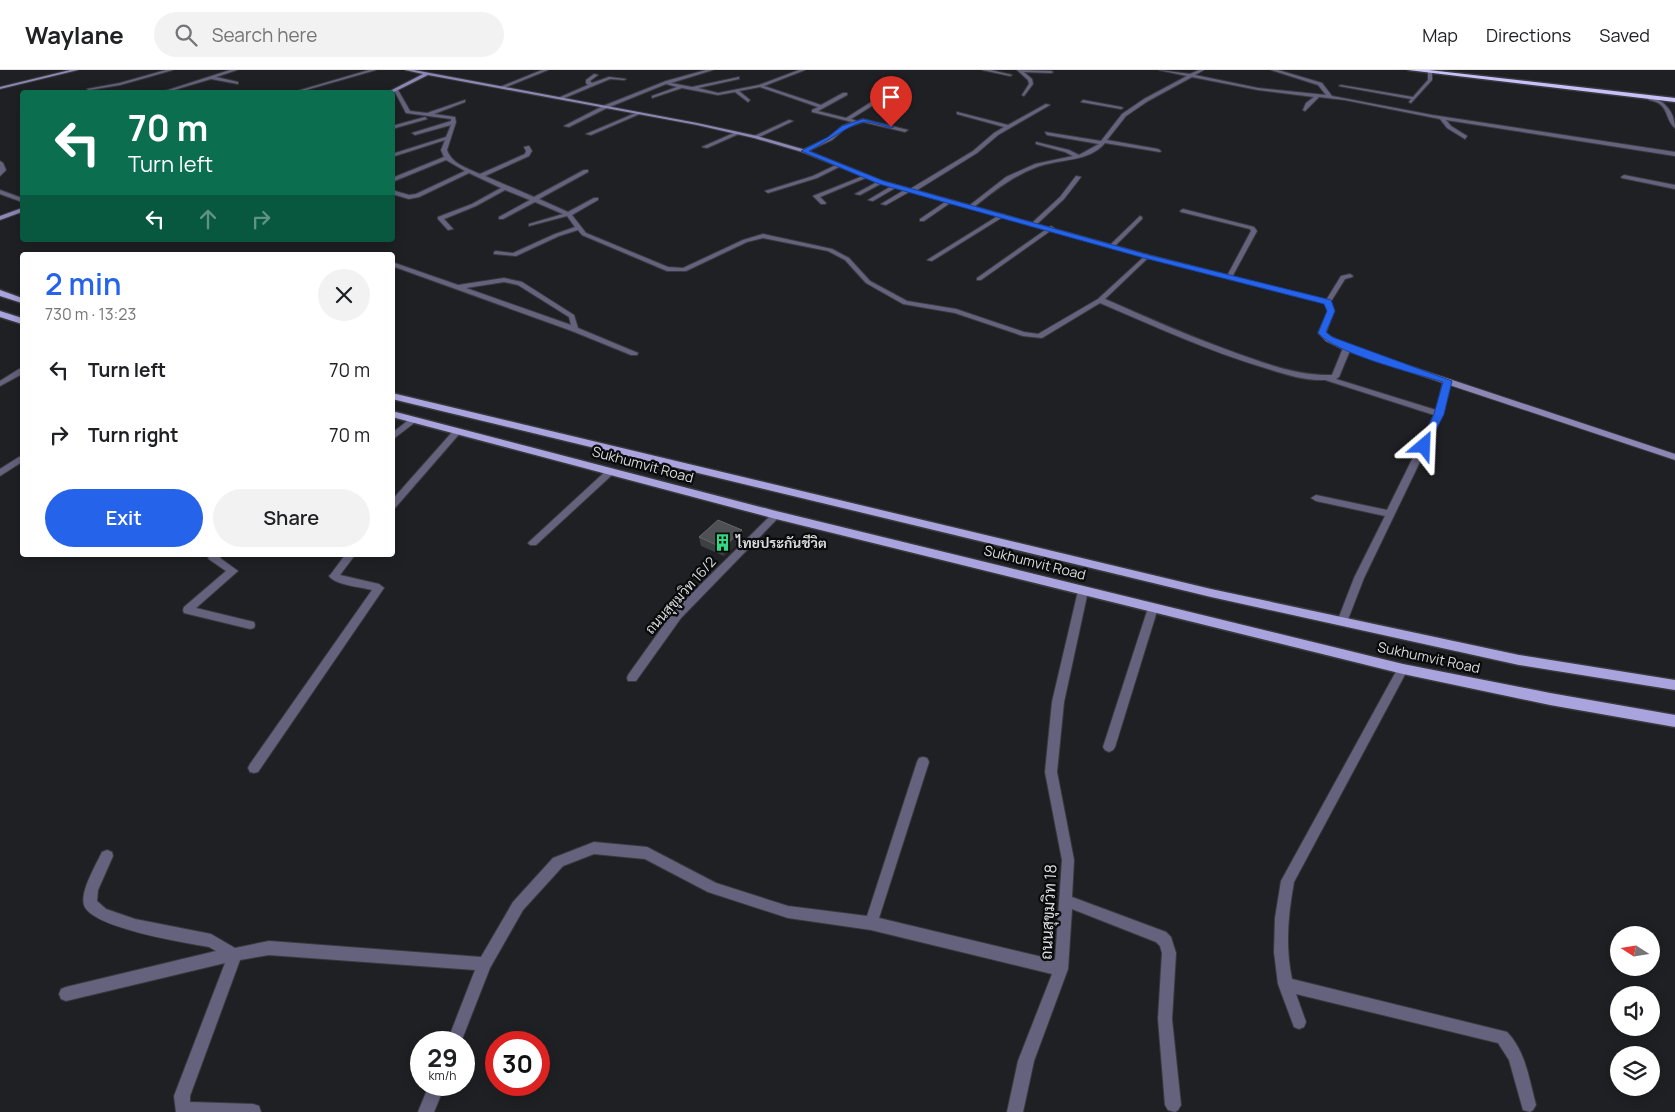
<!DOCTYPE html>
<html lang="en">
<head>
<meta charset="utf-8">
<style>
  :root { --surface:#fff; --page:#f2f2f2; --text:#202124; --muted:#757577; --line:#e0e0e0; --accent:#2563eb }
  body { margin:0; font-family:Manrope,Sarabun,sans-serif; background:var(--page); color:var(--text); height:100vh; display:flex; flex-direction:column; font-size:19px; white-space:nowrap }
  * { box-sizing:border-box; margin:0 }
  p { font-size:16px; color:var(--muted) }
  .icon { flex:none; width:28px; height:28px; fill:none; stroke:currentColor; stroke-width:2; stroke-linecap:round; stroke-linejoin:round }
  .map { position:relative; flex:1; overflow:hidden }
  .side { position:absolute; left:20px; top:182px; width:375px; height:305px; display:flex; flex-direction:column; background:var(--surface); border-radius:5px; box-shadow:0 2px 12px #0003 }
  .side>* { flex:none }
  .banner { position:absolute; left:20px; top:20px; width:375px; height:152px; border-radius:5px; box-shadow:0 2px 12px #0003; background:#0b6e4f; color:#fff; overflow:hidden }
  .needle { width:32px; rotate:282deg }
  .fabs { position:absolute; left:1610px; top:856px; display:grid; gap:10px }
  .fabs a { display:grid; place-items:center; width:50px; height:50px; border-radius:50%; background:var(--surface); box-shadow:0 2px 12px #0003; font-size:25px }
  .speed { position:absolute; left:410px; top:961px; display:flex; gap:10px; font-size:25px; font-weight:700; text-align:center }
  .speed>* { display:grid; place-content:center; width:65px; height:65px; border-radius:50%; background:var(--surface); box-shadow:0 2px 12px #0003; line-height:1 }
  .speed small { font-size:12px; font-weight:400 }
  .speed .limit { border:8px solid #d22; background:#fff; color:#111 }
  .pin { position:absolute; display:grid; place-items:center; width:42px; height:42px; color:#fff; margin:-51px -21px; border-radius:50% 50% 50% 0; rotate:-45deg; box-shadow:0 0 5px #0007 }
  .pin .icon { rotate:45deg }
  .me { position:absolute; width:55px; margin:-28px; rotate:26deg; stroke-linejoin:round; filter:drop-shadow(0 0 4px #0008) }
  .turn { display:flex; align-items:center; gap:18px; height:105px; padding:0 25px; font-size:22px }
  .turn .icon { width:65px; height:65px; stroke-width:2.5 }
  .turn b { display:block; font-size:35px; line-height:42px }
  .lanes { display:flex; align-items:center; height:48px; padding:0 25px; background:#0003; justify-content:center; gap:25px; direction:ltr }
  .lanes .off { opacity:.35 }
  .round { display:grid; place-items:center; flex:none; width:52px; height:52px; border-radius:26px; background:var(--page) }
  .head { display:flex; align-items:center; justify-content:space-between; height:85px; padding:0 25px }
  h1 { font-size:30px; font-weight:600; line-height:38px; color:var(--accent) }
  .cta { display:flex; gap:10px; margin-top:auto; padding:10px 25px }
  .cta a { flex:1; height:58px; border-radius:30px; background:var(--accent); color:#fff; font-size:20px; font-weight:600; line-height:58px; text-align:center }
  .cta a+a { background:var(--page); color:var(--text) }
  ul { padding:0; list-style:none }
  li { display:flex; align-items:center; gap:15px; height:65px; padding:0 25px }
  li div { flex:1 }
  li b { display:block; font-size:19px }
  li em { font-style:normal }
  header { display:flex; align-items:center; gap:30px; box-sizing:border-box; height:70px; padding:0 25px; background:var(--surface); border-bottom:1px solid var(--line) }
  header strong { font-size:24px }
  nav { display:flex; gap:28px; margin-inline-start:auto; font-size:18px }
  .search { width:350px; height:45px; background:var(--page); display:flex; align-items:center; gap:12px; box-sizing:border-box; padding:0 18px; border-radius:28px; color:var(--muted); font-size:19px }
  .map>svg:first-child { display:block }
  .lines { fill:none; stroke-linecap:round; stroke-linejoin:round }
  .street-casing { stroke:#393a3e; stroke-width:2 }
  .secondary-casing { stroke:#393a3e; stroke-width:2 }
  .primary-casing { stroke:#393a3e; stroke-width:3 }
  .highway-casing { stroke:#393a3e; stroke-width:3 }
  .street { fill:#65627e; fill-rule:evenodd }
  .secondary { fill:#8c87b4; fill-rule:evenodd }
  .primary { fill:#aaa4de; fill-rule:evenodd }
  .highway { fill:#c6c1f9; fill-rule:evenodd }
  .wall { fill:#3d4043 }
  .shaded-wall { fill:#2a2c2f }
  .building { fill:#4e5053; stroke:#646669 }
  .route { fill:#2563eb; stroke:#184099 }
  .labels { text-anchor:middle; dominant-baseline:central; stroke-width:4.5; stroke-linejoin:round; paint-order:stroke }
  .street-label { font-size:14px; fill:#dadbdd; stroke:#090a0b }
  .poi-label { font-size:14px; font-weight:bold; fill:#dadbdd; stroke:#090a0b; text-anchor:start }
  .near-street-label { font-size:16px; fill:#dadbdd; stroke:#090a0b }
</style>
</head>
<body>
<header>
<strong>Waylane</strong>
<div class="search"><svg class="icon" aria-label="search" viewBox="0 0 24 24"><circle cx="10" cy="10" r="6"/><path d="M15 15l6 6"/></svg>Search here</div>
<nav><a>Map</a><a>Directions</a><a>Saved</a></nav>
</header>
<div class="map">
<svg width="1675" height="1042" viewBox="0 0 1675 1042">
  <rect width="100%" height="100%" fill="#1f2024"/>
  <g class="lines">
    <defs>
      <path id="street" d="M 166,0 L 173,0 L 120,15 L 89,20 L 87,19 L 120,13 Z
        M 230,0 L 237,0 L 216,7 L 238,12 L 238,14 L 211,9 L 167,22 L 162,22 Z
        M 369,0 L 376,0 L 299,22 L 294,22 Z
        M 542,0 L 548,0 L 504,18 L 500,17 Z
        M 706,0 L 713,0 L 671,13 L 692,17 L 739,7 L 739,9 L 698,18 L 718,23 L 759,15 L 799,0 L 805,0 L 764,16 L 821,35 L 843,23 L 847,23 L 847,25 L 818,41 L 846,48 L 876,29 L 880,29 L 880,31 L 851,49 L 857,51 L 863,49 L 908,60 L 905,62 L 863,52 L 846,58 L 832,70 L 804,83 L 801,81 L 802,80 L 828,68 L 842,56 L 852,52 L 812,42 L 812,40 L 818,37 L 760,17 L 739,21 L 750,30 L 748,32 L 735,22 L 718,25 L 682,18 L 652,28 L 652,26 L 677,17 L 666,14 L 607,38 L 569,57 L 564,56 L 603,36 L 666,11 Z
        M 982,0 L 991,0 L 1012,5 L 1010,6 Z
        M 1017,0 L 1051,1 L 1053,2 L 1051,3 L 1024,2 L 1032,9 L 1033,14 L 1024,26 L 1022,25 L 1029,14 L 1028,10 Z
        M 1159,0 L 1190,4 L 1199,0 L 1204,0 L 1195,5 L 1258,18 L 1326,25 L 1318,15 L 1271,0 L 1278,0 L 1322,13 L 1332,26 L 1432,45 L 1675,82 L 1675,86 L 1446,50 L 1451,56 L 1467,66 L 1465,69 L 1447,58 L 1440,49 L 1345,30 L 1319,27 L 1305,41 L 1303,40 L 1306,33 L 1314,27 L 1258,20 L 1192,7 L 1148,31 L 1126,46 L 1107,70 L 1158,79 L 1161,81 L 1160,82 L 1105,73 C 1088,93 1060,88 1037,97 C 1013,106 994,121 974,137 L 970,137 L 970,135 L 1006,107 L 1035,94 L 1073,86 L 1065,82 L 1036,74 L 1036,72 L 1069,80 L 1079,85 L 1099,74 L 1047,65 L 1045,62 L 1101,71 L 1122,44 L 1144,29 L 1187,6 Z
        M 1428,1 L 1432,2 L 1432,10 L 1411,33 L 1409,32 L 1411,29 L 1339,16 L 1341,15 L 1413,27 L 1428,10 Z
        M 594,4 L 598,5 L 590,11 L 592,13 L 609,7 L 626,9 L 624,10 L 610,9 L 562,29 L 558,28 L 588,15 L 586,13 L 586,10 Z
        M 394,20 L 398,20 L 410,41 L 427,43 L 465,30 L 465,32 L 434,44 L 455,47 L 456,52 L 447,80 C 452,94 467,98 480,104 L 525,84 L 526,81 L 524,77 L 529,76 L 532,81 L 529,86 L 485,106 L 534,127 L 584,100 L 588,100 L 588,102 L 539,129 L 568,142 L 594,128 L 598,128 L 598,130 L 572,145 L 586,163 L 668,197 L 683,198 L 743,170 L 763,164 L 832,179 L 849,188 L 870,211 L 907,231 L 956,239 L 1024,262 L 1038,264 L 1098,229 L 1147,184 L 1150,186 L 1149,187 L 1105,229 C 1148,248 1191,267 1236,283 C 1267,294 1299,306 1332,305 L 1343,278 L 1347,276 L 1350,276 L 1351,278 L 1339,307 L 1336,309 L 1436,340 L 1443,311 L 1447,309 L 1450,309 L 1451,311 L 1443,344 L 1364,508 L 1347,552 L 1346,555 L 1338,555 L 1337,552 L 1354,508 L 1385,446 L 1316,431 L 1311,428 L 1316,425 L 1387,440 L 1434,345 L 1325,310 C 1304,311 1284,304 1265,298 C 1208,281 1154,256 1100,233 L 1042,268 L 1023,266 L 955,243 L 903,234 L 866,213 L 845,190 L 828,181 L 763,168 L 747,172 L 686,201 L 667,201 L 582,165 L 578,160 L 559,166 L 516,186 L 494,184 L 494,182 L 496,181 L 513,183 L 555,164 L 575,157 L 567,146 L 529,156 L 529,154 L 563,144 L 535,132 L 503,149 L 499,149 L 499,147 L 530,130 L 505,120 L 476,136 L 444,149 L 453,159 L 448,160 L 438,149 L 438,147 L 472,134 L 501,118 L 469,103 L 419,127 L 409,129 L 392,124 L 392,120 L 409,125 L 416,124 L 465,101 L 446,90 L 392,112 L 392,108 L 444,87 L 441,80 L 445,70 L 392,87 L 392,84 L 446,67 L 451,55 L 415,65 L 412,63 L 451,51 L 451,49 L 406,43 Z
        M 1647,26 C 1662,28 1675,41 1675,58 C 1667,52 1668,41 1661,35 C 1658,32 1653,31 1649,30 Z
        M 1083,30 L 1121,37 L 1123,38 L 1121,39 L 1081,32 Z
        M 1046,34 L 1050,35 L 998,65 L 977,83 L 914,122 L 909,122 L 886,135 L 881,134 L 906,119 L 910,119 L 973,81 L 994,63 L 1004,57 L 957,44 L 957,42 L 1008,55 Z
        M 638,42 L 642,43 L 591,65 L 586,64 Z
        M 425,47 L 427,49 L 392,59 L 392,56 Z
        M 789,50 L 793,51 L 757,68 L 752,67 Z
        M 736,62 L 741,63 L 707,78 L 702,77 Z
        M 0,91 L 3,93 L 6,100 L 0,106 Z
        M 836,95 L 841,96 L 817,108 L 768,123 L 765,121 L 813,106 Z
        M 1624,105 L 1675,115 L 1675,119 L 1622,108 L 1621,107 Z
        M 863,106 L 868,107 L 820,127 L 826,133 L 825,134 L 821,134 L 813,126 Z
        M 1076,106 L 1081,107 L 1064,129 L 1037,154 L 1033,154 L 1033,152 L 1060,127 Z
        M 879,111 L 884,112 L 860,125 L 855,124 Z
        M 895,114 L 898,116 L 897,117 L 873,131 L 868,130 Z
        M 0,120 L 22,128 L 22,132 L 0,124 Z
        M 948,130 L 953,131 L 924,151 L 920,151 L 920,149 Z
        M 1183,139 L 1254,157 L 1257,161 L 1232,207 L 1227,206 L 1251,161 L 1250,159 L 1181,142 L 1180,141 Z
        M 1001,144 L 1006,145 L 932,191 L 927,190 Z
        M 1140,146 L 1142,147 L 1142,149 L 1114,177 L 1110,177 L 1110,175 Z
        M 1051,156 L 1054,158 L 1053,159 L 981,210 L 977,210 L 977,208 Z
        M 359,183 L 365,184 L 366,185 L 356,185 Z
        M 392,192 L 458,215 L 504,208 L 522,212 L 574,245 L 578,258 L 638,283 L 637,285 L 631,285 L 572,261 L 392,196 ZM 504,212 L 518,215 L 569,247 L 571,255 L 466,218 Z
        M 1350,204 L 1353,206 L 1352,207 L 1345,209 L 1330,233 L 1326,233 L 1325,232 L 1341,206 Z
        M 19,299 L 22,299 L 22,304 L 0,316 L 0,311 Z
        M 411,348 L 417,348 L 418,350 L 392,370 L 392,363 Z
        M 454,360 L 460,360 L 461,362 L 395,438 L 392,439 L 392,430 Z
        M 19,387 L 22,387 L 22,392 L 0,406 L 0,399 Z
        M 610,399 L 613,400 L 614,402 L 613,404 L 536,475 L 530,475 L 528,473 L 530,471 L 607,400 Z
        M 776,442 L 779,443 L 781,445 L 779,447 L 681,548 L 636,611 L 628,611 L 627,608 L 628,605 L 673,542 L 773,443 Z
        M 211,485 L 223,485 L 220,488 L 238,501 L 196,538 L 254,552 L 255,555 L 254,558 L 250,559 L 184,543 L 183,540 L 184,537 L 226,501 L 210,490 L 208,488 Z
        M 345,485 L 355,485 L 340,505 L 379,514 L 384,518 L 258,702 L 254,703 L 250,702 L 248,698 L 250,694 L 372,520 C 361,517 335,515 329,506 L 331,504 Z
        M 1083,517 L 1088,521 L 1064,632 L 1057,702 L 1074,790 L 1072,827 L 1166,862 L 1171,867 L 1176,883 L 1172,949 L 1181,1035 L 1178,1040 L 1175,1042 L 1168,1040 L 1165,1035 L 1158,949 L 1162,883 L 1160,876 L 1156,872 L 1072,839 L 1068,899 L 1034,991 L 1023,1042 L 1007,1042 L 1018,991 L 1052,904 L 871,860 L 788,848 L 708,822 L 645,789 L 594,784 L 563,796 L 523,840 L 490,898 L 461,972 L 447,972 L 475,900 L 269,885 L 240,890 L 190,1026 L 190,1032 L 253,1034 L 259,1036 L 261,1042 L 176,1042 L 174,1026 L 225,893 L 66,931 L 61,929 L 59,924 L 61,919 L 66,917 L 216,881 L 209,877 C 186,873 91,858 84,835 C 80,821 96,795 102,782 L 107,780 L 112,782 L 113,786 L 98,820 L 97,831 L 106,839 L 135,849 L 211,864 L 235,878 L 269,871 L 481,887 L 513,832 L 553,788 L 594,772 L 647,777 L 716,813 L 788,836 L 867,846 L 917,692 L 919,688 L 923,687 L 927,688 L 929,692 L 879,848 L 1055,890 L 1062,790 L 1045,702 L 1052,632 L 1078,521 Z
        M 1153,534 L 1158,538 L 1115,677 L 1113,680 L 1109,682 L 1105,680 L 1103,677 L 1148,538 Z
        M 1403,595 L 1407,596 L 1408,599 L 1294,812 C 1288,845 1285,876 1292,909 L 1507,962 C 1526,982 1529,1009 1536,1035 L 1533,1040 L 1530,1042 L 1523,1040 L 1509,990 L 1498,973 L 1296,924 L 1306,952 L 1304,957 L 1299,959 L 1294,957 L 1278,914 L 1274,882 L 1275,848 L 1281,811 L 1399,596 Z
        M 429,1015 L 445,1015 L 434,1042 L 418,1042 Z"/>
      <path id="secondary" d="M 70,0 L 78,0 L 0,19 L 0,17 Z
        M 405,0 L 414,0 L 697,53 L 757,66 L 806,80 L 883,111 L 1149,185 L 1330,231 L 1334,241 L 1326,263 L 1332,267 L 1350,276 L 1675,384 L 1675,390 L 1344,280 L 1326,271 L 1318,263 L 1328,241 L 1325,233 L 1145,187 L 879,113 L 802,82 L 754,68 L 697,55 L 428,5 L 392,23 L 388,22 L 423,4 Z
        M 22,138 L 22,142 L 0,150 L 0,146 Z"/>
      <path id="primary" d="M 0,220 L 22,228 L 22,233 L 0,226 Z
        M 0,241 L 22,248 L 22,254 L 0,247 Z
        M 392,323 L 1211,519 L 1519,585 L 1675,610 L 1675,620 L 1519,595 L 1211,527 L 392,329 Z
        M 392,341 L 776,441 L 1403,594 L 1550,623 L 1675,645 L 1675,657 L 1550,635 L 1403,604 L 776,449 L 392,347 Z"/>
      <path id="highway" d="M 1408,0 L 1429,0 L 1675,28 L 1675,32 Z"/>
    </defs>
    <!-- street casing -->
    <use href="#street" class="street-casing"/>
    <!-- secondary casing -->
    <use href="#secondary" class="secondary-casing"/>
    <!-- primary casing -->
    <use href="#primary" class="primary-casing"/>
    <!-- highway casing -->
    <use href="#highway" class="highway-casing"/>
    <!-- street -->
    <use href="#street" class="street"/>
    <!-- secondary -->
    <use href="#secondary" class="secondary"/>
    <!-- primary -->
    <use href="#primary" class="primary"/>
    <!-- highway -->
    <use href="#highway" class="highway"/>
  </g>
  <!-- wall -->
  <path class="wall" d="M 742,460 L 743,469 L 724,486 L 701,476 L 699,467 Z"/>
  <!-- shaded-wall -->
  <path class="shaded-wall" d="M 742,460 L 743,469 L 724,486 L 723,478 Z"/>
  <!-- building -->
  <path class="building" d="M 718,450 L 742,460 L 723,478 L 699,467 Z"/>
  <!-- route -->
  <path class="route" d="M 863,49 L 894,57 L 891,58 C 883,56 873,52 864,52 C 854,52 821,75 809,81 L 884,111 L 1149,185 L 1331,230 L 1335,241 L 1326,262 L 1332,267 L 1452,311 L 1444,344 L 1428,376 L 1424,379 L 1419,376 L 1434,344 L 1443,312 C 1414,303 1336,284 1318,263 L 1327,241 L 1324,234 L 1144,188 L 879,114 L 801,81 L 828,67 L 842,56 Z"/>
  <!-- icons -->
  <defs>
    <symbol id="building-bare" viewBox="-9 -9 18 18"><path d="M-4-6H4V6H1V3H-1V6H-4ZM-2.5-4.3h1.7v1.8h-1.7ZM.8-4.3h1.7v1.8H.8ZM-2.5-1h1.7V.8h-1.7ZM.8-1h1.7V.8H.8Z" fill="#32d882" stroke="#090a0b" stroke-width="2.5" paint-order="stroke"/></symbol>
  </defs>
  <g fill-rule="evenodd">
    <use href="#building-bare" x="710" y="460" width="25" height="25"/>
  </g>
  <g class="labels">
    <!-- street labels -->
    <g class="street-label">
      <text transform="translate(643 394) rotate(15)">Sukhumvit Road</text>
      <text transform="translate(1035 492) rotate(14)">Sukhumvit Road</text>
      <text transform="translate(680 525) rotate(-48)">ถนนสุขุมวิท 16/2</text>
      <text transform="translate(1429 587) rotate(12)">Sukhumvit Road</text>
    </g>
    <!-- poi labels -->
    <g class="poi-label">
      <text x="736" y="472">ไทยประกันชีวิต</text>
    </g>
    <!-- near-street labels -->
    <g class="near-street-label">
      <text transform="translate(1048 842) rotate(-87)">ถนนสุขุมวิท 18</text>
    </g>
  </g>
</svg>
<div class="fabs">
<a><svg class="needle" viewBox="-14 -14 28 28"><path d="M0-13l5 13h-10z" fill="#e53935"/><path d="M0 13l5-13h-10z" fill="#757577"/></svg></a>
<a><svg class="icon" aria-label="sound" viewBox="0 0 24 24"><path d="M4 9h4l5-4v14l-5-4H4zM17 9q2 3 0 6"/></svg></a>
<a><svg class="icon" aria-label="layers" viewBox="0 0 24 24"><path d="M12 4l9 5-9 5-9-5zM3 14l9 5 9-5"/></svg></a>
</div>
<div class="speed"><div>29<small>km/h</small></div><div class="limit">30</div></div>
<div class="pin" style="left:891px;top:57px;background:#d93025"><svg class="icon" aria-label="arrive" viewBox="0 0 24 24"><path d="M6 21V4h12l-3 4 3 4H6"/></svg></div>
<svg class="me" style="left:1424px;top:376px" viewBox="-20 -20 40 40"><path d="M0-17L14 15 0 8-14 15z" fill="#2563eb" stroke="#fff" stroke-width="4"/></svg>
<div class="banner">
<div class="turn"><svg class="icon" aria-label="left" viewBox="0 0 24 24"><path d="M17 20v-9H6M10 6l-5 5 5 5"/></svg><div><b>70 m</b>Turn left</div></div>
<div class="lanes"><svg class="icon" aria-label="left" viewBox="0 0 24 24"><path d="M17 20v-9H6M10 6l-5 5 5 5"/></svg><svg class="icon off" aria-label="ahead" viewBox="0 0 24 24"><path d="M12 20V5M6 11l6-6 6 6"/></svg><svg class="icon off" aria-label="right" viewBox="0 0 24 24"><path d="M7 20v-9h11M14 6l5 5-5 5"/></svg></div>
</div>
<section class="side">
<div class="head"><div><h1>2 min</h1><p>730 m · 13:23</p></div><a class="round"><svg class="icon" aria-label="close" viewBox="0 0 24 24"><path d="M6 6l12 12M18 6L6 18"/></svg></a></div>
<ul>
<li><svg class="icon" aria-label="left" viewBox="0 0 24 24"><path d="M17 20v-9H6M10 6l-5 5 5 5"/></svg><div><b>Turn left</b></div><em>70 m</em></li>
<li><svg class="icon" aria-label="right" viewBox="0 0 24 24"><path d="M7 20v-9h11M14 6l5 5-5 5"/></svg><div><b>Turn right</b></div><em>70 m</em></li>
</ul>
<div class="cta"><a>Exit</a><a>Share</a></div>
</section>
</div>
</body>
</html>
